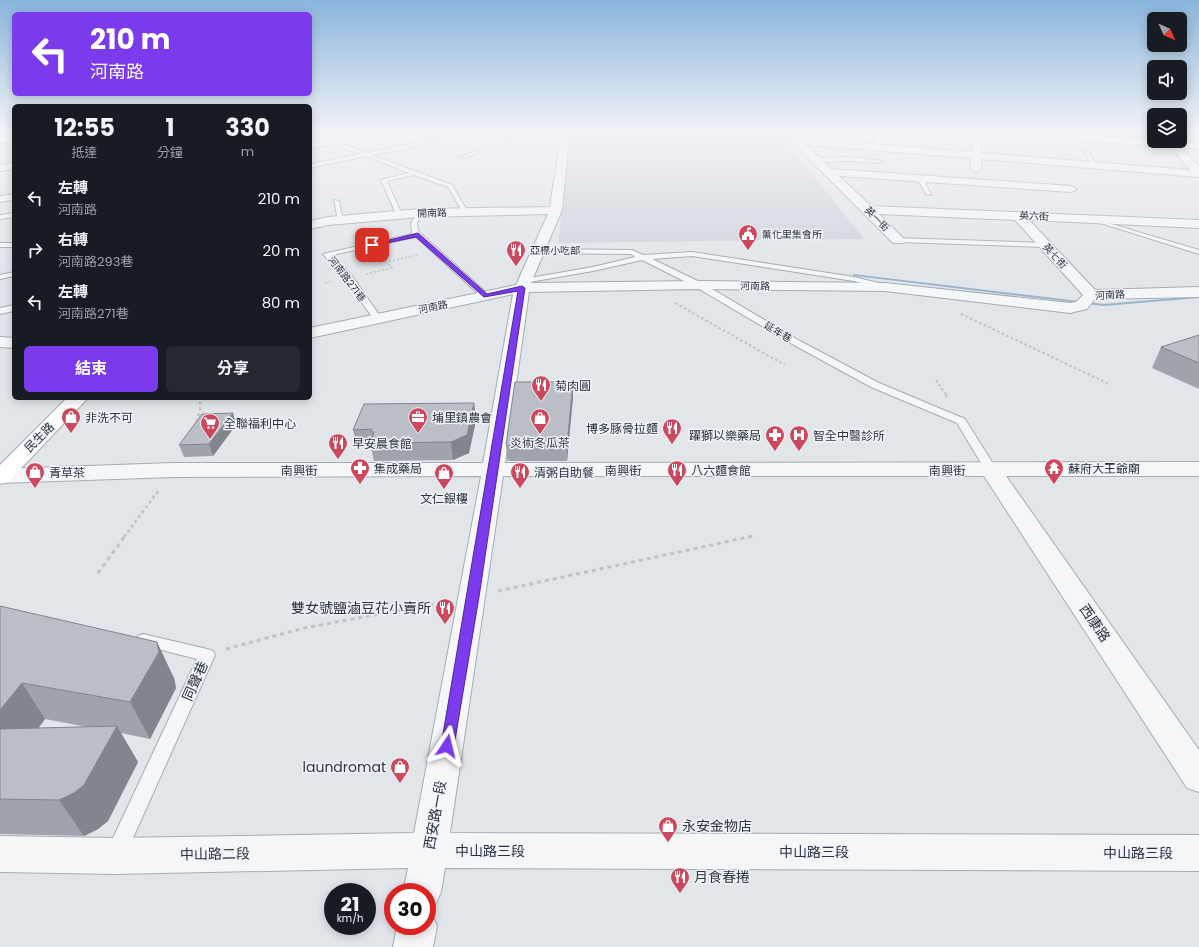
<!DOCTYPE html>
<html lang="zh-TW">
<head>
<meta charset="utf-8">
<style>
  :root { --surface:#171b24; --page:#242831; --text:#f1f3f6; --muted:#9ea1a6; --accent:#7c3aed }
  body { margin:0; font-family:Poppins,"Noto Sans TC",sans-serif; background:var(--page); color:var(--text); height:100vh; display:flex; flex-direction:column; font-size:15px; white-space:nowrap }
  * { box-sizing:border-box; margin:0 }
  p { font-size:13px; color:var(--muted) }
  .icon { flex:none; width:22px; height:22px; fill:none; stroke:currentColor; stroke-width:2; stroke-linecap:round; stroke-linejoin:round }
  .map { position:relative; flex:1; overflow:hidden }
  .drawer { position:absolute; left:12px; top:104px; width:300px; height:296px; display:flex; flex-direction:column; background:var(--surface); border-radius:6px; box-shadow:0 2px 10px #0003 }
  .drawer>* { flex:none }
  .top-card { position:absolute; left:12px; top:12px; width:300px; height:84px; border-radius:6px; box-shadow:0 2px 10px #0003; background:#7c3aed; color:#fff; overflow:hidden }
  .needle { width:26px; rotate:134deg }
  .fabs { position:absolute; left:1147px; top:12px; display:grid; gap:8px }
  .fabs a { display:grid; place-items:center; width:40px; height:40px; border-radius:6px; background:var(--surface); box-shadow:0 2px 10px #0003; font-size:20px }
  .speed { position:absolute; left:324px; top:883px; display:flex; gap:8px; font-size:20px; font-weight:700; text-align:center }
  .speed>* { display:grid; place-content:center; width:52px; height:52px; border-radius:50%; background:var(--surface); box-shadow:0 2px 10px #0003; line-height:1 }
  .speed small { font-size:10px; font-weight:400 }
  .speed .limit { border:6px solid #d22; background:#fff; color:#111 }
  .pin { position:absolute; display:grid; place-items:center; width:34px; height:34px; color:#fff; margin:-17px; border-radius:8px; box-shadow:0 2px 6px #0006 }
  .me { position:absolute; width:44px; margin:-22px; rotate:10deg; stroke-linejoin:round; filter:drop-shadow(0 0 3px #0008) }
  .turn { display:flex; align-items:center; gap:14px; height:84px; padding:0 12px; font-size:18px }
  .turn .icon { width:52px; height:52px; stroke-width:2.5 }
  .turn b { display:block; font-size:28px; line-height:34px }
  .eta { display:flex; justify-content:space-evenly; align-items:center; height:68px; text-align:center }
  .eta b { font-size:24px; font-weight:700; line-height:28px }
  .cta { display:flex; gap:8px; margin-top:auto; padding:8px 12px }
  .cta a { flex:1; height:46px; border-radius:6px; background:var(--accent); color:#fff; font-size:16px; font-weight:700; line-height:46px; text-align:center }
  .cta a+a { background:var(--page); color:var(--text) }
  ul { padding:0; list-style:none }
  li { display:flex; align-items:center; gap:12px; height:52px; padding:0 12px }
  li div { flex:1 }
  li b { display:block; font-size:15px }
  li em { font-style:normal }
  .map>svg:first-child { display:block }
  .built { fill:#d0d4dc }
  .lines { fill:none; stroke-linecap:round; stroke-linejoin:round }
  .stream { fill:#9db3c9; fill-rule:evenodd }
  .lane-casing { stroke:#a7acb4; stroke-width:2 }
  .street-casing { stroke:#a7acb4; stroke-width:2 }
  .secondary-casing { stroke:#a7acb4; stroke-width:2 }
  .path-far3 { stroke:#bfc3c9; stroke-width:1.5; stroke-dasharray:2 2; stroke-linecap:butt }
  .path-far2 { stroke:#bfc3c9; stroke-width:2; stroke-dasharray:2.5 2.5; stroke-linecap:butt }
  .path-far1 { stroke:#bfc3c9; stroke-width:2.5; stroke-dasharray:3 3; stroke-linecap:butt }
  .path { stroke:#bfc3c9; stroke-width:3; stroke-dasharray:4 4; stroke-linecap:butt }
  .lane { fill:#f4f6f8; fill-rule:evenodd }
  .street { fill:#f4f6f8; fill-rule:evenodd }
  .secondary { fill:#fff; fill-rule:evenodd }
  .wall { fill:#9fa3ab; fill-rule:evenodd }
  .shaded-wall { fill:#82858b }
  .building { fill:#b9bec7; stroke:#82858b }
  .route { fill:#7c3aed; stroke:#51269a }
  .labels { text-anchor:middle; dominant-baseline:central; stroke-width:3; stroke-linejoin:round; paint-order:stroke }
  .far-street-label { font-size:10px; fill:#2a3342; stroke:#f1f4f7 }
  .far-poi-label { font-size:10px; fill:#2a3342; stroke:#f1f4f7; text-anchor:start }
  .poi-label { font-size:12px; fill:#2a3342; stroke:#f1f4f7; text-anchor:start }
  .street-label { font-size:12px; fill:#2a3342; stroke:#f1f4f7 }
  .near-poi-label { font-size:14px; fill:#2a3342; stroke:#f1f4f7; text-anchor:end }
  .near-street-label { font-size:14px; fill:#2a3342; stroke:#f1f4f7 }
</style>
</head>
<body>
<div class="map">
<svg width="1199" height="947" viewBox="0 0 1199 947">
  <rect width="100%" height="100%" fill="#e2e5ea"/>
  <!-- built -->
  <path class="built" d="M 777,134 L 786,141 L 864,239 L 558,243 L 571,137 Z"/>
  <g class="lines">
    <!-- stream -->
    <path class="stream" d="M 853,274 L 1104,304 L 1199,296 L 1199,298 L 1104,306 L 855,276 L 853,276 Z"/>
    <defs>
      <path id="lane" d="M 372,133 L 379,133 L 338,143 L 367,153 L 463,133 L 405,149 L 372,155 L 452,185 L 468,212 L 467,213 L 463,213 L 448,187 L 414,175 L 387,181 L 402,215 L 397,216 L 381,180 L 409,173 L 366,156 L 310,168 L 310,164 L 360,154 L 332,144 L 310,149 L 310,145 Z
        M 525,133 L 530,133 L 465,158 L 460,157 Z
        M 878,134 L 881,136 L 879,148 L 876,150 L 873,148 L 875,136 Z
        M 1085,152 L 1089,152 L 1096,167 L 1092,167 Z
        M 849,157 L 883,161 L 880,163 L 849,161 L 817,162 L 814,160 L 817,158 Z
        M 920,176 L 923,178 L 931,195 L 926,194 L 917,178 Z
        M 334,200 L 339,201 L 343,221 L 338,220 Z
        M 418,212 L 423,213 L 417,223 L 418,231 L 490,296 L 486,299 L 483,298 L 416,237 L 332,255 L 352,276 L 382,319 L 381,321 L 375,321 L 346,280 L 323,254 L 412,234 L 411,223 Z
        M 14,213 L 14,217 L 0,219 L 0,215 Z
        M 1091,218 L 1199,250 L 1199,254 L 1091,220 Z
        M 895,238 L 1045,243 L 1049,245 L 1045,247 L 898,242 L 895,242 Z
        M 0,243 L 14,243 L 14,247 L 0,247 Z
        M 534,249 L 632,250 L 643,255 L 692,252 L 854,277 L 887,285 L 888,287 L 884,289 L 854,281 L 692,256 L 652,259 L 702,283 L 800,341 L 879,383 L 965,419 L 997,470 L 995,473 L 987,473 L 957,423 L 871,387 L 794,345 L 696,287 L 642,260 L 593,271 L 524,283 L 520,281 L 524,279 L 593,267 L 635,257 L 631,254 L 537,253 L 533,251 Z
        M 14,272 L 14,276 L 0,279 L 0,275 Z
        M 14,305 L 14,311 L 0,314 L 0,308 Z
        M 143,634 L 207,649 L 213,651 L 215,655 L 124,858 L 117,861 L 110,858 L 107,851 L 197,659 L 138,644 L 135,640 L 138,636 Z"/>
      <path id="street" d="M 8,133 L 14,133 L 14,137 L 0,143 L 0,136 Z
        M 561,133 L 791,133 L 786,136 L 569,137 L 562,210 L 531,283 L 699,281 L 885,283 L 1070,303 L 1076,302 L 1083,295 L 1015,220 L 879,214 L 905,240 L 903,243 L 893,243 L 788,138 L 793,135 L 799,138 L 972,152 L 972,133 L 981,133 L 981,153 L 1190,170 L 1168,144 L 1170,142 L 1176,142 L 1199,167 L 1199,177 L 981,159 L 981,169 L 976,172 L 971,169 L 971,158 L 806,145 L 832,169 L 1071,186 L 1077,189 L 1071,192 L 839,176 L 871,206 L 1199,220 L 1199,228 L 1029,220 L 1095,290 L 1199,287 L 1199,297 L 1095,299 L 1087,309 L 1070,313 L 885,291 L 699,289 L 529,292 L 505,463 L 1199,462 L 1199,476 L 1006,476 L 1199,750 L 1199,792 L 1187,788 L 984,476 L 503,476 L 450,833 L 1199,835 L 1199,871 L 445,868 L 441,892 L 435,905 L 427,909 L 427,892 L 403,892 L 408,868 L 115,874 L 0,872 L 0,836 L 115,838 L 414,833 L 481,476 L 173,477 L 0,483 L 0,469 L 173,463 L 483,463 L 513,294 L 310,338 L 310,328 L 516,285 L 548,214 L 420,217 L 328,225 L 310,229 L 310,221 L 328,217 L 420,209 L 550,207 Z
        M 14,163 L 14,169 L 0,171 L 0,165 Z
        M 14,194 L 14,200 L 0,202 L 0,196 Z
        M 0,337 L 14,338 L 14,348 L 0,347 Z
        M 427,911 L 431,912 L 437,926 L 433,947 L 393,947 L 397,926 L 427,926 Z"/>
      <path id="secondary" d="M 1015,133 L 1051,133 L 1199,143 L 1199,149 L 1019,136 Z
        M 14,136 L 14,142 L 0,143 L 0,137 Z
        M 67,398 L 88,398 L 8,482 L 0,484 L 0,465 Z"/>
    </defs>
    <!-- lane casing -->
    <use href="#lane" class="lane-casing"/>
    <!-- street casing -->
    <use href="#street" class="street-casing"/>
    <!-- secondary casing -->
    <use href="#secondary" class="secondary-casing"/>
    <!-- path-far3 -->
    <path class="path-far3" d="M 366,274 L 393,268 L 386,262 L 418,255
      M 325,283 L 332,281"/>
    <!-- path-far2 -->
    <path class="path-far2" d="M 675,303 L 785,365
      M 961,314 L 1109,384
      M 936,380 L 947,396"/>
    <!-- path-far1 -->
    <path class="path-far1" d="M 946,395 L 947,397
      M 197,422 L 201,405 L 198,398
      M 124,537 L 159,490
      M 748,537 L 753,536"/>
    <!-- path -->
    <path class="path" d="M 98,573 L 125,536
      M 498,591 L 753,536
      M 226,649 L 304,628 L 444,602"/>
    <!-- lane -->
    <use href="#lane" class="lane"/>
    <!-- street -->
    <use href="#street" class="street"/>
    <!-- secondary -->
    <use href="#secondary" class="secondary"/>
  </g>
  <!-- wall -->
  <path class="wall" d="M 1199,335 L 1199,389 L 1152,368 L 1161,347 Z
    M 573,382 L 573,397 L 567,461 L 509,461 L 507,460 L 506,444 Z
    M 474,403 L 476,420 L 469,453 L 453,460 L 374,461 L 371,447 L 357,447 L 353,430 Z
    M 233,413 L 236,425 L 213,456 L 184,457 L 179,445 Z
    M 0,606 L 174,678 L 176,688 L 150,739 L 121,733 L 138,762 L 108,821 L 98,829 L 84,836 L 0,834 ZM 45,719 L 87,727 L 38,728 Z"/>
  <!-- shaded-wall -->
  <path class="shaded-wall" d="M 573,382 L 573,397 L 567,461 L 567,446 Z
    M 474,403 L 476,420 L 469,453 L 453,460 L 451,442 Z
    M 233,413 L 236,425 L 213,456 L 209,444 Z
    M 157,642 L 174,678 L 176,688 L 150,739 L 130,702 Z
    M 22,683 L 45,719 L 11,766 L 0,751 L 0,710 Z
    M 117,726 L 138,762 L 108,821 L 98,829 L 84,836 L 59,800 Z"/>
  <!-- building -->
  <path class="building" d="M 1199,335 L 1199,363 L 1161,347 Z
    M 515,382 L 573,382 L 567,446 L 508,446 L 506,444 Z
    M 474,403 L 467,435 L 451,442 L 370,443 L 374,432 L 371,432 L 372,429 L 353,430 L 364,404 Z
    M 233,413 L 209,444 L 179,445 L 202,414 Z
    M 0,606 L 157,642 L 159,652 L 130,702 L 22,683 L 0,710 Z
    M 117,726 L 84,785 L 74,793 L 59,800 L 0,799 L 0,729 Z"/>
  <!-- sky -->
  <linearGradient id="sky" x2="0" y2="1"><stop stop-color="#8ab4dc"/><stop offset="0.5" stop-color="#f2f3f6"/><stop offset="1" stop-color="#f2f3f6" stop-opacity="0"/></linearGradient>
  <rect width="1199" height="265" fill="url(#sky)"/>
  <!-- route -->
  <path class="route" d="M 418,233 L 487,294 L 522,286 L 525,288 L 479,597 L 454,746 L 452,750 L 447,752 L 443,750 L 441,746 L 518,291 L 484,297 L 416,237 L 372,246 L 369,245 Z"/>
  <!-- icons -->
  <defs>
    <symbol id="civic-pin" viewBox="-11 -11 22 30"><path d="M0 17L-7.5 6A9.5 9.5 0 1 1 7.5 6Z" fill="#cc495d" stroke="#f1f4f7"/><path d="M-.6-6.5H3V-4.5H.6V-3L4-1V1h2V6H-6V1h2V-1L-.6-3ZM-1.2 2.5V6h2.4V2.5Z" fill="#fff"/></symbol>
    <symbol id="restaurant-pin" viewBox="-11 -11 22 30"><path d="M0 17L-7.5 6A9.5 9.5 0 1 1 7.5 6Z" fill="#cc495d" stroke="#f1f4f7"/><path d="M-5-6h1v4h1v-4h1v4h1v-4h1v5L-1.5 .5V6h-2V.5L-5-1ZM5-6V6H3V1.5H1.5Q1.5-4 5-6Z" fill="#fff"/></symbol>
    <symbol id="shop-pin" viewBox="-11 -11 22 30"><path d="M0 17L-7.5 6A9.5 9.5 0 1 1 7.5 6Z" fill="#cc495d" stroke="#f1f4f7"/><path d="M-5-2.5h2.3a2.7 3.5 0 0 1 5.4 0H5L5.5 6h-11ZM-1.5-2.5h3a1.5 2.3 0 0 0-3 0Z" fill="#fff"/></symbol>
    <symbol id="office-pin" viewBox="-11 -11 22 30"><path d="M0 17L-7.5 6A9.5 9.5 0 1 1 7.5 6Z" fill="#cc495d" stroke="#f1f4f7"/><path d="M-6-3h4V-5.5h4V-3h4V5H-6ZM-1-4.5V-3h2v-1.5ZM-6 0V1H6V0Z" fill="#fff"/></symbol>
    <symbol id="supermarket-pin" viewBox="-11 -11 22 30"><path d="M0 17L-7.5 6A9.5 9.5 0 1 1 7.5 6Z" fill="#cc495d" stroke="#f1f4f7"/><path d="M-6-5.5h2.5l.6 2H6L4.5 2H-2.5L-4.4-4H-6ZM-1.5 3.2a1.3 1.3 0 1 0 .1 0ZM3 3.2a1.3 1.3 0 1 0 .1 0Z" fill="#fff"/></symbol>
    <symbol id="pharmacy-pin" viewBox="-11 -11 22 30"><path d="M0 17L-7.5 6A9.5 9.5 0 1 1 7.5 6Z" fill="#cc495d" stroke="#f1f4f7"/><path d="M-2-6h4v4h4v4h-4v4h-4v-4h-4v-4h4Z" fill="#fff"/></symbol>
    <symbol id="hospital-pin" viewBox="-11 -11 22 30"><path d="M0 17L-7.5 6A9.5 9.5 0 1 1 7.5 6Z" fill="#cc495d" stroke="#f1f4f7"/><path d="M-5-5h3v3.5h4V-5h3V5h-3V1.5h-4V5h-3Z" fill="#fff"/></symbol>
    <symbol id="temple-pin" viewBox="-11 -11 22 30"><path d="M0 17L-7.5 6A9.5 9.5 0 1 1 7.5 6Z" fill="#cc495d" stroke="#f1f4f7"/><path d="M0-6L5-2H3V0L6.5 2.5H4V6H1.5V3h-3V6H-4V2.5H-6.5L-3 0V-2H-5Z" fill="#fff"/></symbol>
  </defs>
  <g fill-rule="evenodd">
    <use href="#civic-pin" x="737" y="223" width="22" height="30"/>
    <use href="#restaurant-pin" x="505" y="239" width="22" height="30"/>
    <use href="#restaurant-pin" x="530" y="374" width="22" height="30"/>
    <use href="#shop-pin" x="60" y="406" width="22" height="30"/>
    <use href="#office-pin" x="407" y="406" width="22" height="30"/>
    <use href="#shop-pin" x="529" y="407" width="22" height="30"/>
    <use href="#supermarket-pin" x="199" y="412" width="22" height="30"/>
    <use href="#restaurant-pin" x="661" y="417" width="22" height="30"/>
    <use href="#pharmacy-pin" x="764" y="424" width="22" height="30"/>
    <use href="#hospital-pin" x="788" y="424" width="22" height="30"/>
    <use href="#restaurant-pin" x="327" y="432" width="22" height="30"/>
    <use href="#pharmacy-pin" x="349" y="457" width="22" height="30"/>
    <use href="#temple-pin" x="1043" y="457" width="22" height="30"/>
    <use href="#restaurant-pin" x="666" y="459" width="22" height="30"/>
    <use href="#shop-pin" x="24" y="461" width="22" height="30"/>
    <use href="#restaurant-pin" x="509" y="461" width="22" height="30"/>
    <use href="#shop-pin" x="433" y="462" width="22" height="30"/>
    <use href="#restaurant-pin" x="434" y="597" width="22" height="30"/>
    <use href="#shop-pin" x="389" y="756" width="22" height="30"/>
    <use href="#shop-pin" x="657" y="815" width="22" height="30"/>
    <use href="#restaurant-pin" x="669" y="866" width="22" height="30"/>
  </g>
  <g class="labels">
    <!-- far-street labels -->
    <g class="far-street-label">
      <text transform="translate(432 213) rotate(-2)">開南路</text>
      <text transform="translate(1034 216) rotate(2)">英六街</text>
      <text transform="translate(877 219) rotate(45)">英一街</text>
      <text transform="translate(1055 256) rotate(48)">英七街</text>
      <text transform="translate(347 279) rotate(52)">河南路271巷</text>
      <text transform="translate(755 286) rotate(1)">河南路</text>
      <text transform="translate(1110 295) rotate(-4)">河南路</text>
      <text transform="translate(433 307) rotate(-12)">河南路</text>
      <text transform="translate(778 332) rotate(31)">延年巷</text>
    </g>
    <!-- far-poi labels -->
    <g class="far-poi-label">
      <text x="762" y="234">薰化里集會所</text>
      <text x="530" y="250">亞標小吃部</text>
    </g>
    <!-- poi labels -->
    <g class="poi-label">
      <text x="555" y="385">菊肉圓</text>
      <text x="85" y="417">非洗不可</text>
      <text x="432" y="417">埔里鎮農會</text>
      <text x="224" y="423">全聯福利中心</text>
      <text x="658" y="428" text-anchor="end">博多豚骨拉麵</text>
      <text x="761" y="435" text-anchor="end">躍獅以樂藥局</text>
      <text x="813" y="435">智全中醫診所</text>
      <text x="540" y="442" text-anchor="middle">炎術冬瓜茶</text>
      <text x="352" y="443">早安晨食館</text>
      <text x="374" y="468">集成藥局</text>
      <text x="1068" y="468">蘇府大王爺廟</text>
      <text x="691" y="470">八六麵食館</text>
      <text x="49" y="472">青草茶</text>
      <text x="534" y="472">清粥自助餐</text>
      <text x="444" y="498" text-anchor="middle">文仁銀樓</text>
    </g>
    <!-- street labels -->
    <g class="street-label">
      <text transform="translate(39 437) rotate(-45)">民生路</text>
      <text x="299" y="470">南興街</text>
      <text x="623" y="470">南興街</text>
      <text x="947" y="470">南興街</text>
    </g>
    <!-- near-poi labels -->
    <g class="near-poi-label">
      <text x="431" y="608">雙女號鹽滷豆花小賣所</text>
      <text x="386" y="767">laundromat</text>
      <text x="682" y="826" text-anchor="start">永安金物店</text>
      <text x="694" y="877" text-anchor="start">月食春捲</text>
    </g>
    <!-- near-street labels -->
    <g class="near-street-label">
      <text transform="translate(1095 623) rotate(56)">西康路</text>
      <text transform="translate(195 681) rotate(-66)">同聲巷</text>
      <text transform="translate(435 815) rotate(-80)">西安路一段</text>
      <text x="490" y="851">中山路三段</text>
      <text x="814" y="852">中山路三段</text>
      <text x="1138" y="853">中山路三段</text>
      <text transform="translate(215 854) rotate(-1)">中山路二段</text>
    </g>
  </g>
</svg>
<div class="fabs">
<a><svg class="needle" viewBox="-14 -14 28 28"><path d="M0-13l5 13h-10z" fill="#e53935"/><path d="M0 13l5-13h-10z" fill="#9ea1a6"/></svg></a>
<a><svg class="icon" aria-label="sound" viewBox="0 0 24 24"><path d="M4 9h4l5-4v14l-5-4H4zM17 9q2 3 0 6"/></svg></a>
<a><svg class="icon" aria-label="layers" viewBox="0 0 24 24"><path d="M12 4l9 5-9 5-9-5zM3 14l9 5 9-5"/></svg></a>
</div>
<div class="speed"><div>21<small>km/h</small></div><div class="limit">30</div></div>
<div class="pin" style="left:372px;top:245px;background:#d93025"><svg class="icon" aria-label="arrive" viewBox="0 0 24 24"><path d="M6 21V4h12l-3 4 3 4H6"/></svg></div>
<svg class="me" style="left:447px;top:746px" viewBox="-20 -20 40 40"><path d="M0-17L14 15 0 8-14 15z" fill="#7c3aed" stroke="#fff" stroke-width="4"/></svg>
<div class="top-card">
<div class="turn"><svg class="icon" aria-label="left" viewBox="0 0 24 24"><path d="M17 20v-9H6M10 6l-5 5 5 5"/></svg><div><b>210 m</b>河南路</div></div>
</div>
<section class="drawer">
<div class="eta">
<div><b>12:55</b><p>抵達</p></div>
<div><b>1</b><p>分鐘</p></div>
<div><b>330</b><p>m</p></div>
</div>
<ul>
<li><svg class="icon" aria-label="left" viewBox="0 0 24 24"><path d="M17 20v-9H6M10 6l-5 5 5 5"/></svg><div><b>左轉</b><p>河南路</p></div><em>210 m</em></li>
<li><svg class="icon" aria-label="right" viewBox="0 0 24 24"><path d="M7 20v-9h11M14 6l5 5-5 5"/></svg><div><b>右轉</b><p>河南路293巷</p></div><em>20 m</em></li>
<li><svg class="icon" aria-label="left" viewBox="0 0 24 24"><path d="M17 20v-9H6M10 6l-5 5 5 5"/></svg><div><b>左轉</b><p>河南路271巷</p></div><em>80 m</em></li>
</ul>
<div class="cta"><a>結束</a><a>分享</a></div>
</section>
</div>
</body>
</html>
